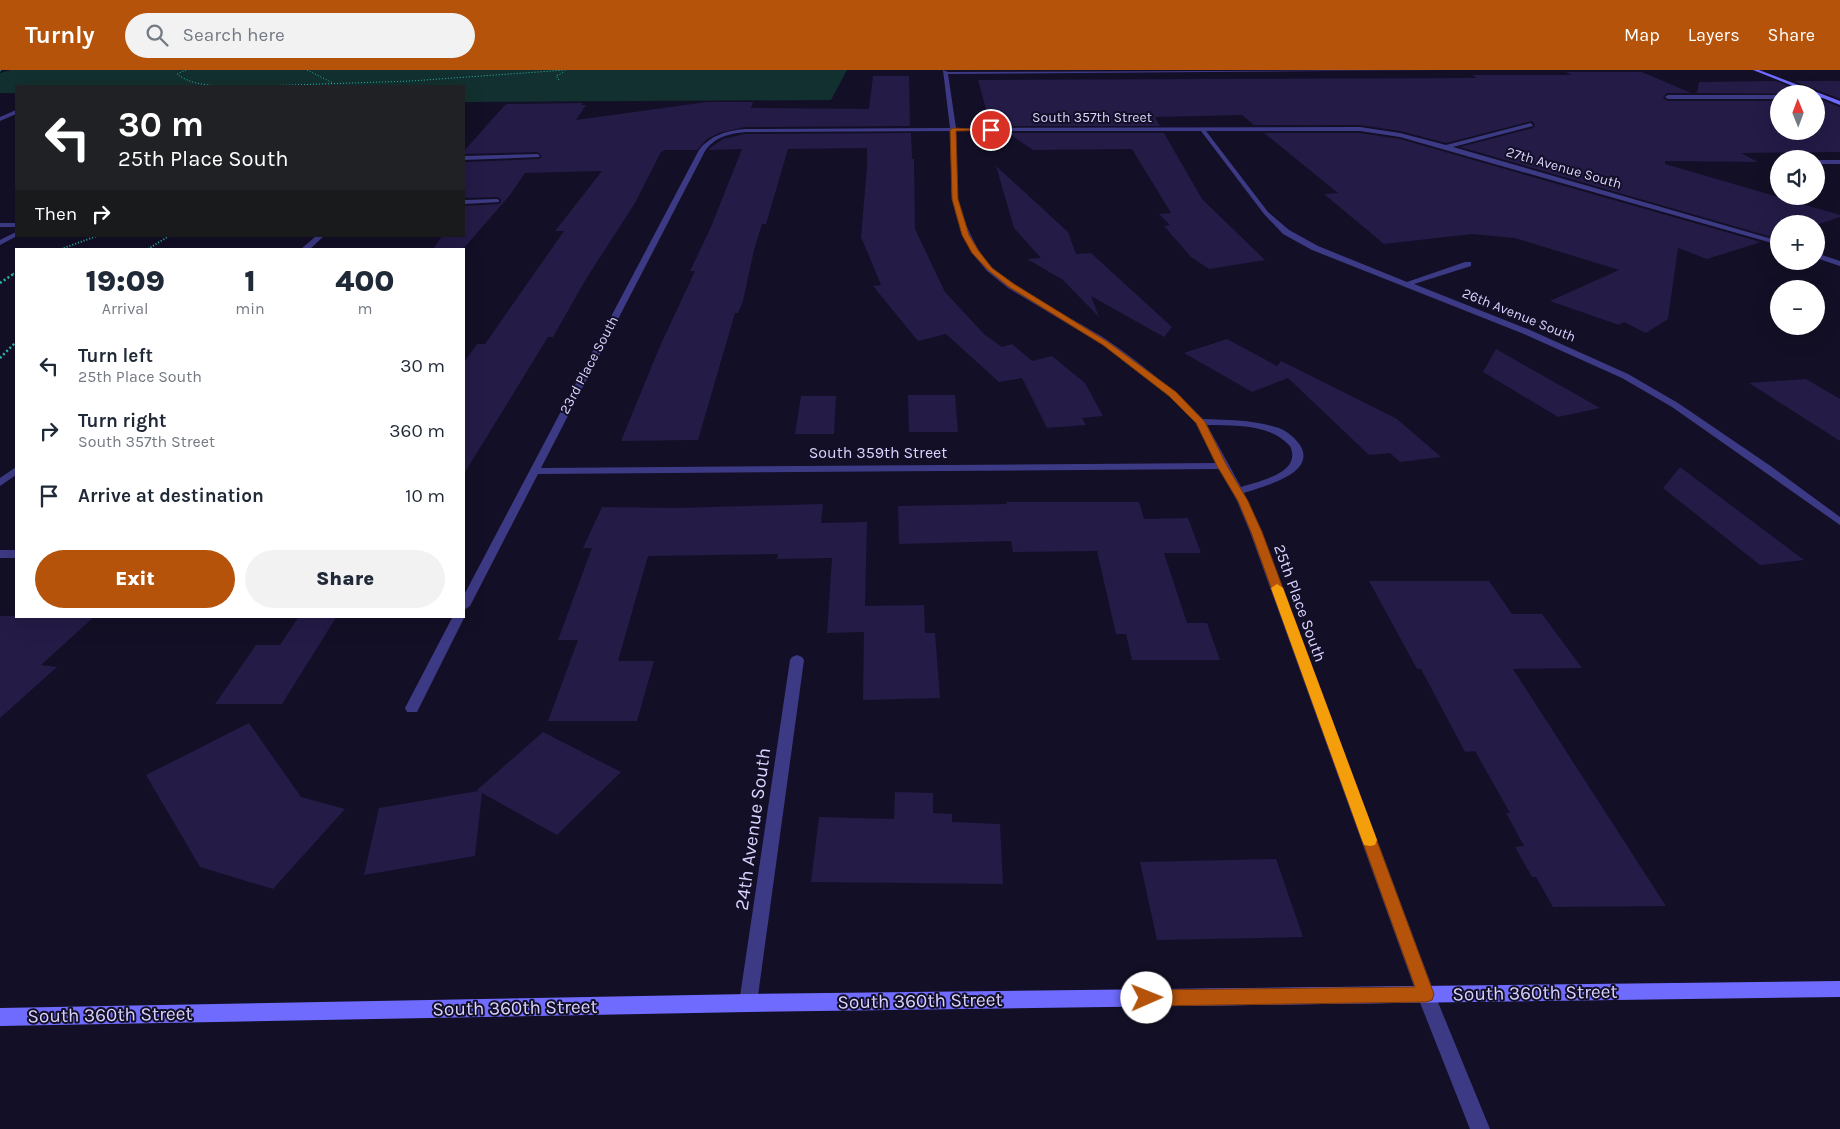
<!DOCTYPE html>
<html lang="en">
<head>
<meta charset="utf-8">
<style>
  :root { --surface:#fff; --page:#f2f2f3; --text:#1f2937; --muted:#747a83; --accent:#b45309 }
  body { margin:0; font-family:Karla,sans-serif; background:var(--page); color:var(--text); height:100vh; display:flex; flex-direction:column; font-size:19px; white-space:nowrap }
  * { box-sizing:border-box; margin:0 }
  p { font-size:16px; color:var(--muted) }
  .icon { flex:none; width:28px; height:28px; fill:none; stroke:currentColor; stroke-width:2; stroke-linecap:round; stroke-linejoin:round }
  .map { position:relative; flex:1; overflow:hidden }
  .sheet { position:absolute; left:15px; top:178px; width:450px; height:370px; display:flex; flex-direction:column; background:var(--surface); border-radius:0px; box-shadow:0 5px 20px #0002 }
  .sheet>* { flex:none }
  .hud { position:absolute; left:15px; top:15px; width:450px; height:152px; border-radius:0px; box-shadow:0 5px 20px #0002; background:#202124; color:#fff; overflow:hidden }
  .needle { width:32px; rotate:359deg }
  .tools { position:absolute; left:1770px; top:15px; display:grid; gap:10px }
  .tools a { display:grid; place-items:center; width:55px; height:55px; border-radius:50%; background:var(--surface); box-shadow:0 5px 20px #0002; font-size:25px }
  .pin { position:absolute; display:grid; place-items:center; width:42px; height:42px; color:#fff; margin:-21px; border:2px solid #fff; border-radius:50%; box-shadow:0 1px 5px #0007 }
  .me { position:absolute; width:55px; margin:-28px; rotate:89deg; stroke-linejoin:round; filter:drop-shadow(0 0 4px #0008) }
  .turn { display:flex; align-items:center; gap:18px; height:105px; padding:0 20px; font-size:22px }
  .turn .icon { width:65px; height:65px; stroke-width:2.5 }
  .turn b { display:block; font-size:35px; line-height:42px }
  .then { display:flex; align-items:center; height:48px; padding:0 20px; background:#0003; gap:10px; font-size:19px }
  .eta { display:flex; justify-content:space-evenly; align-items:center; height:85px; text-align:center }
  .eta b { font-size:30px; font-weight:800; line-height:35px }
  .primary-button { display:flex; gap:10px; margin-top:auto; padding:10px 20px }
  .primary-button a { flex:1; height:58px; border-radius:30px; background:var(--accent); color:#fff; font-size:20px; font-weight:800; line-height:58px; text-align:center }
  .primary-button a+a { background:var(--page); color:var(--text) }
  ul { padding:0; list-style:none }
  li { display:flex; align-items:center; gap:15px; height:65px; padding:0 20px }
  li div { flex:1 }
  li b { display:block; font-size:19px }
  li em { font-style:normal }
  header { display:flex; align-items:center; gap:30px; box-sizing:border-box; height:70px; padding:0 25px; background:var(--accent); color:#fff }
  header strong { font-size:24px }
  nav { display:flex; gap:28px; margin-inline-start:auto; font-size:18px }
  .search { width:350px; height:45px; background:var(--page); display:flex; align-items:center; gap:12px; box-sizing:border-box; padding:0 18px; border-radius:28px; color:var(--muted); font-size:19px }
  .map>svg:first-child { display:block }
  .green { fill:#12302f }
  .building { fill:#241b47 }
  .lines { fill:none; stroke-linecap:round; stroke-linejoin:round }
  .path-far2 { stroke:#2fb8b0; stroke-width:1; stroke-dasharray:1 2; stroke-linecap:butt }
  .path-far1 { stroke:#2fb8b0; stroke-width:2; stroke-dasharray:1 2; stroke-linecap:butt }
  .path { stroke:#2fb8b0; stroke-width:2.5; stroke-dasharray:2 2.5; stroke-linecap:butt }
  .lane { fill:#3d3a85; fill-rule:evenodd }
  .street { fill:#3d3a85; fill-rule:evenodd }
  .secondary { fill:#6f6bff; fill-rule:evenodd }
  .route { fill:#b45309; stroke:#753606 }
  .slow { fill:#f59e0b }
  .labels { text-anchor:middle; dominant-baseline:central; stroke-width:4; stroke-linejoin:round; paint-order:stroke }
  .far-street-label { font-size:14px; fill:#d9d4ff; stroke:#130f26 }
  .street-label { font-size:16px; fill:#d9d4ff; stroke:#130f26 }
  .near-street-label { font-size:19px; fill:#d9d4ff; stroke:#130f26 }
</style>
</head>
<body>
<header>
<strong>Turnly</strong>
<div class="search"><svg class="icon" aria-label="search" viewBox="0 0 24 24"><circle cx="10" cy="10" r="6"/><path d="M15 15l6 6"/></svg>Search here</div>
<nav><a>Map</a><a>Layers</a><a>Share</a></nav>
</header>
<div class="map">
<svg width="1840" height="1059" viewBox="0 0 1840 1059">
  <rect width="100%" height="100%" fill="#130f26"/>
  <!-- green -->
  <path class="green" d="M 11,0 L 847,0 L 831,30 L 464,32 L 464,16 L 16,16 L 16,23 L 0,23 L 0,3 Z"/>
  <!-- building -->
  <path class="building" d="M 1566,2 L 1642,2 L 1691,23 L 1667,23 L 1663,28 L 1668,31 L 1779,31 L 1779,61 L 1816,61 L 1816,31 L 1822,30 L 1840,37 L 1840,82 L 1741,83 L 1758,92 L 1665,91 L 1665,94 L 1840,145 L 1840,147 L 1816,155 L 1779,154 L 1779,166 L 1775,168 L 1460,77 L 1533,58 L 1535,55 L 1532,51 L 1446,73 L 1400,61 L 1360,55 L 1254,55 L 1242,45 L 1155,47 L 1160,56 L 998,56 L 989,50 L 978,10 L 1477,8 L 1472,5 L 1572,5 Z
    M 873,6 L 909,6 L 910,56 L 745,57 L 719,63 L 707,69 L 697,80 L 665,80 L 661,82 L 635,133 L 586,209 L 553,267 L 548,267 L 464,404 L 464,292 L 477,274 L 485,274 L 564,161 L 555,161 L 602,101 L 525,103 L 510,125 L 463,179 L 433,179 L 442,166 L 464,166 L 464,136 L 499,134 L 501,132 L 500,128 L 497,127 L 464,128 L 464,92 L 540,89 L 542,87 L 538,82 L 464,84 L 464,81 L 504,36 L 507,34 L 583,33 L 581,35 L 586,35 L 576,50 L 707,32 L 753,32 L 751,38 L 869,39 Z
    M 1776,11 L 1807,24 L 1697,23 L 1699,12 Z
    M 1794,11 L 1840,11 L 1840,29 Z
    M 911,63 L 912,89 L 914,89 L 915,159 L 945,222 L 984,264 L 1002,277 L 1012,274 L 1032,291 L 1052,286 L 1085,313 L 1103,346 L 1082,348 L 1086,355 L 1047,358 L 1022,308 L 999,312 L 946,264 L 918,271 L 873,216 L 881,215 L 861,167 L 867,97 L 867,78 L 788,79 L 766,154 L 762,154 L 754,180 L 743,231 L 738,243 L 735,243 L 698,370 L 621,371 L 660,276 L 695,201 L 690,201 L 711,157 L 742,79 L 709,80 L 710,78 L 723,69 L 745,64 Z
    M 1008,63 L 1164,63 L 1202,129 L 1265,190 L 1209,199 L 1191,187 L 1164,156 L 1170,155 L 1159,144 L 1171,143 L 1132,79 L 1033,80 Z
    M 1264,63 L 1360,63 L 1400,69 L 1761,172 L 1707,189 L 1678,178 L 1668,249 L 1646,263 L 1624,252 L 1619,255 L 1550,231 L 1619,200 L 1515,168 L 1472,164 L 1384,174 L 1324,124 L 1338,123 Z
    M 996,96 L 1068,162 L 1076,184 L 1091,183 L 1172,257 L 1164,267 L 1091,226 L 1099,247 L 1063,210 L 1027,189 L 1041,188 L 1014,158 Z
    M 1227,269 L 1277,296 L 1281,291 L 1397,349 L 1441,387 L 1400,392 L 1390,383 L 1369,385 L 1288,308 L 1252,322 L 1184,283 Z
    M 1496,279 L 1600,338 L 1558,347 L 1483,302 Z
    M 1806,309 L 1840,329 L 1840,371 L 1749,313 Z
    M 908,325 L 955,325 L 958,362 L 909,362 Z
    M 801,326 L 836,326 L 834,364 L 795,364 Z
    M 1680,397 L 1804,490 L 1760,495 L 1663,418 Z
    M 1006,432 L 1139,432 L 1144,449 L 1188,448 L 1201,483 L 1164,483 L 1187,553 L 1207,553 L 1220,590 L 1132,590 L 1126,564 L 1116,564 L 1097,481 L 1013,482 L 1011,471 L 899,474 L 898,436 L 1007,434 Z
    M 823,434 L 821,453 L 867,452 L 865,536 L 924,535 L 925,563 L 935,563 L 940,628 L 863,630 L 864,562 L 827,563 L 832,488 L 777,489 L 778,484 L 648,486 L 618,591 L 654,591 L 637,651 L 548,651 L 578,570 L 558,570 L 592,478 L 583,478 L 602,437 L 676,438 Z
    M 1369,511 L 1489,511 L 1512,544 L 1542,544 L 1582,598 L 1513,599 L 1666,836 L 1553,837 L 1536,807 L 1532,807 L 1515,777 L 1524,776 L 1506,743 L 1510,743 L 1475,681 L 1465,682 L 1421,599 L 1417,599 Z
    M 0,546 L 95,546 L 41,595 L 57,597 L 0,648 Z
    M 299,546 L 337,546 L 282,634 L 215,634 L 256,575 L 280,575 Z
    M 249,653 L 301,727 L 345,739 L 273,819 L 200,797 L 146,705 Z
    M 543,662 L 621,702 L 557,765 L 482,723 L 475,786 L 364,805 L 379,738 L 478,721 L 477,720 Z
    M 895,722 L 933,723 L 933,743 L 952,744 L 952,752 L 1000,754 L 1003,814 L 811,812 L 819,747 L 894,749 Z
    M 1276,789 L 1303,867 L 1157,870 L 1140,792 Z"/>
  <g class="lines">
    <!-- path-far2 -->
    <path class="path-far2" d="M 186,0 L 177,4 C 196,19 226,15 249,16
      M 307,0 L 333,13
      M 0,1 L 2,0
      M 559,10 L 556,6 L 564,2
      M 262,16 L 411,11 L 566,0"/>
    <!-- path-far1 -->
    <path class="path-far1" d="M 61,179 L 97,166
      M 148,179 L 169,166
      M 13,204 L 16,202"/>
    <!-- path -->
    <path class="path" d="M 0,213 L 15,203
      M 0,288 L 16,272"/>
    <!-- lane -->
    <path class="lane" d="M 1779,25 L 1779,29 L 1668,29 L 1665,27 L 1668,25 Z
      M 1816,25 L 1828,27 L 1816,29 Z
      M 16,40 L 16,44 L 0,51 L 0,47 Z
      M 538,84 L 540,87 L 464,90 L 464,86 Z
      M 1816,90 L 1840,90 L 1840,94 L 1816,94 Z
      M 497,129 L 499,130 L 499,132 L 464,134 L 464,130 Z
      M 0,153 L 16,153 L 16,157 L 0,157 Z
      M 0,480 L 16,480 L 16,488 L 0,488 Z"/>
    <!-- street -->
    <path class="street" d="M 943,0 L 948,2 L 1446,0 L 948,4 L 956,58 L 1360,57 L 1400,63 L 1446,75 L 1531,53 L 1533,56 L 1453,77 L 1779,171 L 1779,175 L 1400,67 L 1360,61 L 1206,61 L 1268,142 L 1289,160 L 1318,176 L 1407,212 L 1465,192 L 1471,192 L 1471,196 L 1414,214 L 1530,260 L 1628,304 L 1678,333 L 1772,397 L 1840,447 L 1840,455 L 1672,337 L 1622,308 L 1524,264 L 1312,180 L 1283,164 L 1264,144 L 1201,61 L 956,61 C 957,83 955,108 958,129 C 961,146 970,164 978,179 C 999,218 1073,246 1110,272 C 1143,295 1174,321 1203,349 C 1228,350 1255,350 1279,358 C 1288,362 1295,368 1300,375 C 1318,404 1261,417 1244,423 L 1262,462 L 1435,925 L 1490,1059 L 1470,1059 L 1417,925 L 1250,462 L 1237,431 L 1220,399 L 538,404 L 470,536 L 464,540 L 464,525 L 699,80 C 711,65 726,61 745,59 L 950,58 ZM 950,61 L 952,129 L 957,148 L 972,183 L 987,201 L 1008,218 L 1103,275 L 1169,326 L 1196,353 L 1217,393 L 541,398 L 705,81 C 715,67 728,64 745,62 ZM 1207,355 C 1234,356 1270,353 1290,376 C 1303,403 1258,411 1241,417 Z
      M 16,162 L 17,166 L 0,175 L 0,170 Z
      M 316,166 L 324,166 L 310,179 L 301,179 Z
      M 1816,183 L 1840,191 L 1840,196 L 1816,188 Z
      M 16,397 L 16,405 L 0,416 L 0,408 Z
      M 464,543 L 465,546 L 417,642 L 407,642 L 405,638 L 453,546 L 464,546 Z
      M 797,585 L 802,587 L 804,590 L 757,933 L 754,939 L 748,942 L 742,939 L 739,933 L 790,590 L 792,587 Z"/>
    <!-- secondary -->
    <path class="secondary" d="M 1753,0 L 1759,0 L 1840,31 L 1840,35 Z
      M 1840,911 L 1840,927 L 748,942 L 0,956 L 0,938 L 748,924 Z"/>
  </g>
  <!-- route -->
  <path class="route" d="M 953,58 L 994,60 L 956,61 L 958,129 L 969,165 L 978,180 L 992,198 L 1014,214 L 1108,272 L 1176,322 L 1205,352 L 1227,396 L 1248,431 L 1262,462 L 1434,924 L 1432,930 L 1426,932 L 1147,936 L 1141,934 L 1139,928 L 1141,922 L 1147,920 L 1415,917 L 1251,462 L 1238,431 L 1217,396 L 1196,353 L 1169,326 L 1103,275 L 1009,217 L 988,200 L 972,183 L 962,165 L 952,129 L 950,60 Z"/>
  <!-- slow -->
  <path class="slow" d="M 1277,514 L 1283,518 L 1377,770 L 1375,775 L 1370,776 L 1364,775 L 1362,770 L 1271,518 Z"/>
  <g class="labels">
    <!-- far-street labels -->
    <g class="far-street-label">
      <text x="1092" y="47">South 357th Street</text>
      <text transform="translate(1564 98) rotate(16)">27th Avenue South</text>
      <text transform="translate(1519 245) rotate(22)">26th Avenue South</text>
      <text transform="translate(589 295) rotate(-62)">23rd Place South</text>
    </g>
    <!-- street labels -->
    <g class="street-label">
      <text x="878" y="382">South 359th Street</text>
      <text transform="translate(1300 533) rotate(70)">25th Place South</text>
    </g>
    <!-- near-street labels -->
    <g class="near-street-label">
      <text transform="translate(753 759) rotate(-82)">24th Avenue South</text>
      <text transform="translate(1535 923) rotate(-1)">South 360th Street</text>
      <text transform="translate(920 931) rotate(-1)">South 360th Street</text>
      <text transform="translate(515 938) rotate(-1)">South 360th Street</text>
      <text transform="translate(110 945) rotate(-1)">South 360th Street</text>
    </g>
  </g>
</svg>
<div class="tools">
<a><svg class="needle" viewBox="-14 -14 28 28"><path d="M0-13l5 13h-10z" fill="#e53935"/><path d="M0 13l5-13h-10z" fill="#747a83"/></svg></a>
<a><svg class="icon" aria-label="sound" viewBox="0 0 24 24"><path d="M4 9h4l5-4v14l-5-4H4zM17 9q2 3 0 6"/></svg></a>
<a>+</a>
<a>−</a>
</div>
<div class="pin" style="left:991px;top:60px;background:#d93025"><svg class="icon" aria-label="arrive" viewBox="0 0 24 24"><path d="M6 21V4h12l-3 4 3 4H6"/></svg></div>
<svg class="me" style="left:1147px;top:928px" viewBox="-20 -20 40 40"><circle r="19" fill="#fff"/><path d="M0-13L10 11 0 6-10 11z" fill="#b45309"/></svg>
<div class="hud">
<div class="turn"><svg class="icon" aria-label="left" viewBox="0 0 24 24"><path d="M17 20v-9H6M10 6l-5 5 5 5"/></svg><div><b>30 m</b>25th Place South</div></div>
<div class="then">Then<svg class="icon" aria-label="right" viewBox="0 0 24 24"><path d="M7 20v-9h11M14 6l5 5-5 5"/></svg></div>
</div>
<section class="sheet">
<div class="eta">
<div><b>19:09</b><p>Arrival</p></div>
<div><b>1</b><p>min</p></div>
<div><b>400</b><p>m</p></div>
</div>
<ul>
<li><svg class="icon" aria-label="left" viewBox="0 0 24 24"><path d="M17 20v-9H6M10 6l-5 5 5 5"/></svg><div><b>Turn left</b><p>25th Place South</p></div><em>30 m</em></li>
<li><svg class="icon" aria-label="right" viewBox="0 0 24 24"><path d="M7 20v-9h11M14 6l5 5-5 5"/></svg><div><b>Turn right</b><p>South 357th Street</p></div><em>360 m</em></li>
<li><svg class="icon" aria-label="arrive" viewBox="0 0 24 24"><path d="M6 21V4h12l-3 4 3 4H6"/></svg><div><b>Arrive at destination</b></div><em>10 m</em></li>
</ul>
<div class="primary-button"><a>Exit</a><a>Share</a></div>
</section>
</div>
</body>
</html>
